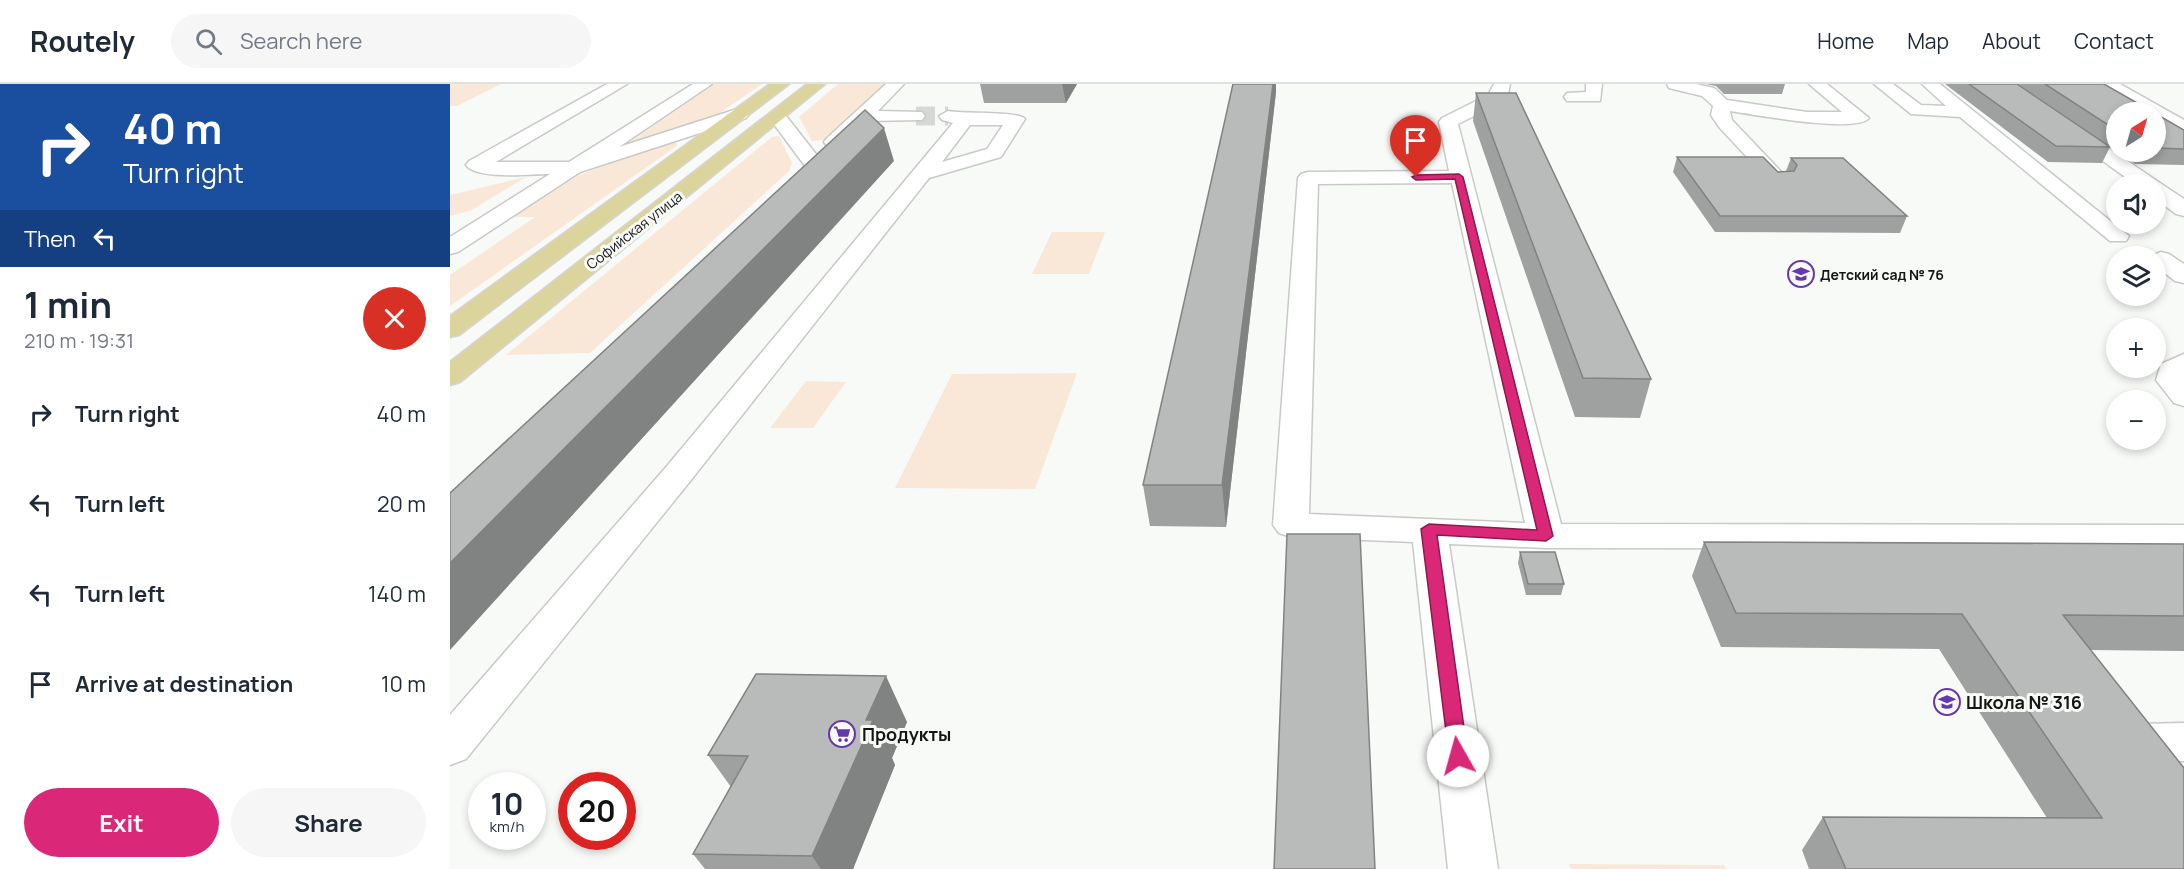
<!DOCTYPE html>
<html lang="en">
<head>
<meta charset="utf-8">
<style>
  :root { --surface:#fff; --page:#f6f6f7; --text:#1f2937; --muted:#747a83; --line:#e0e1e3; --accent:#db2777 }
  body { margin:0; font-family:Manrope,sans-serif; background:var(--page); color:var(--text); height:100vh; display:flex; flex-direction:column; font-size:22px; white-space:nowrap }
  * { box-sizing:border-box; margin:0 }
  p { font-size:20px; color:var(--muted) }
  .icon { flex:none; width:33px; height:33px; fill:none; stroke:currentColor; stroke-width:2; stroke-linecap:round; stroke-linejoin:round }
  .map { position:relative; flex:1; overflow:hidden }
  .panel { display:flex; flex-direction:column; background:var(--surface); width:450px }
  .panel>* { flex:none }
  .banner { background:#1a4fa0; color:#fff; overflow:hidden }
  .needle { width:39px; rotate:37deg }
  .buttons { position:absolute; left:1656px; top:18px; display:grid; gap:12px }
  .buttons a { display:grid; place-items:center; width:60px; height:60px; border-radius:50%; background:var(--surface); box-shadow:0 3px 9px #0003; font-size:30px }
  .speed { position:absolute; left:18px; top:688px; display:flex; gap:12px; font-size:30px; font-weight:700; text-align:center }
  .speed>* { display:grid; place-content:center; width:78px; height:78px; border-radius:50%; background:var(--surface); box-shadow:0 3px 9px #0003; line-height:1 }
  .speed small { font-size:15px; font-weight:400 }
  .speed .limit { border:9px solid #d22; background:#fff; color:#111 }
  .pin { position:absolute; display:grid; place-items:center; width:51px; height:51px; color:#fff; margin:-62px -26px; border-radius:50% 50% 50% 0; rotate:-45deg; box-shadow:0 0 6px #0007 }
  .pin .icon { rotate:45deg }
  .me { position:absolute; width:66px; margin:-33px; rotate:353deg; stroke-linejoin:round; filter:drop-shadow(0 0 4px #0008) }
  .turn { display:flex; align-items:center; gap:21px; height:126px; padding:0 24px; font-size:27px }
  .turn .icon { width:78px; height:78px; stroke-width:2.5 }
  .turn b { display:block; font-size:42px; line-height:51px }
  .then { display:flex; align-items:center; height:57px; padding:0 24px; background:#0003; gap:12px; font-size:22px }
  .round { display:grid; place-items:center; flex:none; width:63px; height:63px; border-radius:32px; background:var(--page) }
  .head { display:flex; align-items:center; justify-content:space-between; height:102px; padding:0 24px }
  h1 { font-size:36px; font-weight:700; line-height:45px }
  .button { display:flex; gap:12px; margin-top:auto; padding:12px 24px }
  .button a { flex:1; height:69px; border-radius:36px; background:var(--accent); color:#fff; font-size:24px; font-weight:700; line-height:69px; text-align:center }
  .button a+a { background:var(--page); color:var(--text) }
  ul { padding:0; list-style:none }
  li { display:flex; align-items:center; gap:18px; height:90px; padding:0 24px }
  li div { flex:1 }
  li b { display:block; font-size:22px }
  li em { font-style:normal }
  header { display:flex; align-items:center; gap:36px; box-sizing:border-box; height:84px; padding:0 30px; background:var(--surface); border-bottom:2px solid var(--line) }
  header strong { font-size:28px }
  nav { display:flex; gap:33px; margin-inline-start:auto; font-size:21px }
  .search { width:420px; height:54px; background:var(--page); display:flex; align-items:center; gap:15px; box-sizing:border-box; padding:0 21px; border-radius:33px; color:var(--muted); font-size:22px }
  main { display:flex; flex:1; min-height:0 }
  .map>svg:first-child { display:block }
  .green { fill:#f9e8d7 }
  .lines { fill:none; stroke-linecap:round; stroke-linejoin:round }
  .minor-tunnel { stroke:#d6d8d5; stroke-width:19; stroke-dasharray:19 10; stroke-linecap:butt }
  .minor-casing { stroke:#c8cac7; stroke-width:3 }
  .major-casing { stroke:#d5d5d5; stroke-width:3 }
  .minor { fill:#fff; fill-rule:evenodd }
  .major { fill:#dcd49d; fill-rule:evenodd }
  .wall { fill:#9ea1a0 }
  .shaded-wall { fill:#818382 }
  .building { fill:#b8bbba; stroke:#818382; stroke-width:1.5 }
  .route { fill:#db2777; stroke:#8e194d; stroke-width:1.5 }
  .labels { text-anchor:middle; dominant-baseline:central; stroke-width:6; stroke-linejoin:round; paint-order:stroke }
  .far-street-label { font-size:14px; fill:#151514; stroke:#f8faf7 }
  .far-poi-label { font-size:14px; font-weight:bold; fill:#151514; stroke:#f8faf7; text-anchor:start }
  .near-poi-label { font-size:18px; font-weight:bold; fill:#151514; stroke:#f8faf7; text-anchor:start }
</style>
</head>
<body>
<header>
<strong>Routely</strong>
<div class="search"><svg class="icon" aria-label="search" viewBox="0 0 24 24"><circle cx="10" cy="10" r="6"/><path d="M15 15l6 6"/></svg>Search here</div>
<nav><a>Home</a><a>Map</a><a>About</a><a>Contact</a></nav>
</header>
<main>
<section class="panel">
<div class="banner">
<div class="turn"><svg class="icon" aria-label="right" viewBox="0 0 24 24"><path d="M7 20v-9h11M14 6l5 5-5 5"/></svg><div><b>40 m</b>Turn right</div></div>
<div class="then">Then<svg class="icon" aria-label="left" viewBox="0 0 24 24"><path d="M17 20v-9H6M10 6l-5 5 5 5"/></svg></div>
</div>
<div class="head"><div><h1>1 min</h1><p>210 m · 19:31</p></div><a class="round" style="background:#d93025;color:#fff"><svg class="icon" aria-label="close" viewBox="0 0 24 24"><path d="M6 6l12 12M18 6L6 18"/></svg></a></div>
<ul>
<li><svg class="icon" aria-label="right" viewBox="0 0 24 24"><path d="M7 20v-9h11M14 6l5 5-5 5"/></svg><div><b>Turn right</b></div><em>40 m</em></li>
<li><svg class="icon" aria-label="left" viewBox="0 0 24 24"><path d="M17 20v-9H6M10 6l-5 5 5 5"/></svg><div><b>Turn left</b></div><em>20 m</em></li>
<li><svg class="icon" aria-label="left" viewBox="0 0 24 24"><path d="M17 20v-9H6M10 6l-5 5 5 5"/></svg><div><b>Turn left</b></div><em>140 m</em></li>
<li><svg class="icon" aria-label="arrive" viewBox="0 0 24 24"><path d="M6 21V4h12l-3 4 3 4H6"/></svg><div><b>Arrive at destination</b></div><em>10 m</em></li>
</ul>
<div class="button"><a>Exit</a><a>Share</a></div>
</section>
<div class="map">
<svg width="1734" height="785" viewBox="0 0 1734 785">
  <rect width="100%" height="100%" fill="#f8faf7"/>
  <!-- green -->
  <path class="green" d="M 0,0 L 51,0 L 7,22 L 0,22 Z
    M 265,0 L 312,0 L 261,35 L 180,58 Z
    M 388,0 L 435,0 L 373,56 L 362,57 L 349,33 Z
    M 329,52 L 342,79 L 339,87 L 140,269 L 56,271 L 322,53 Z
    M 226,59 L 228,61 L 0,222 L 0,191 L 85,133 L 62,133 L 129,91 L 215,60 Z
    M 76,93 L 20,127 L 0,132 L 0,111 Z
    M 602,148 L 655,148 L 639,190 L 582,190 Z
    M 627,289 L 585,405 L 445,404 L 502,290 Z
    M 356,297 L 396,298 L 363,344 L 320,344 Z
    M 1119,780 L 1274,781 L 1276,785 L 1121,785 Z"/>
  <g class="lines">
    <!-- minor-tunnel -->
    <path class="minor-tunnel" d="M 466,32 L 498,32"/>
    <defs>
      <path id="minor" d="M 157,0 L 177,0 L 46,78 L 119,78 L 243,0 L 262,0 L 169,63 L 284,26 L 296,26 L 299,30 L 296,34 L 130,88 L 8,168 L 0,170 L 0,153 L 100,90 C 81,90 26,96 16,81 L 19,77 Z
        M 436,0 L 454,0 L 428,27 L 472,28 L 475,32 L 472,36 L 416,37 L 391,62 L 377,62 L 374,58 L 377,54 Z
        M 1044,0 L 1060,0 L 1058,10 L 1050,19 L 1008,40 L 1111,440 L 1734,441 L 1734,465 L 1096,464 L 999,460 L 1048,785 L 998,785 L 963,458 L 841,453 L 829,449 L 823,441 L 848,94 L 851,90 L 858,88 L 999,87 L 989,38 L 992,34 L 1038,11 ZM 1002,99 L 1075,439 L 859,430 L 868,100 Z
        M 1136,0 L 1152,0 L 1150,17 L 1117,17 L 1114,13 L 1117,9 L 1136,8 Z
        M 1217,0 L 1246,0 L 1264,4 L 1277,16 L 1357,28 L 1392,28 L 1359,0 L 1377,0 L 1419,34 C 1408,50 1301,30 1280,27 L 1282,36 L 1340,97 L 1337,101 L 1323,101 L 1269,43 L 1261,31 L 1263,22 L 1252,12 L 1219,4 Z
        M 1424,0 L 1443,0 L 1471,21 L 1496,22 L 1472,0 L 1490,0 L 1679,152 L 1676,157 L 1660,157 L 1510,33 L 1461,30 Z
        M 1545,0 L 1564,0 L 1713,101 L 1734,115 L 1734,132 L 1726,130 L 1706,115 L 1706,100 L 1685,100 Z
        M 1650,0 L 1670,0 L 1734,36 L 1734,50 L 1706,35 L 1706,28 L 1695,28 Z
        M 327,27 L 333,28 L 369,74 L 372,78 L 369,82 L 355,82 L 318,32 Z
        M 498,27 C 514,30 569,27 575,35 L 551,73 L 479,94 L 241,396 L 16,675 L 0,681 L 0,631 L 217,382 L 503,39 L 492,36 L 489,32 ZM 520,41 L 553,41 L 537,65 L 492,78 Z
        M 1711,168 L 1719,170 L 1734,180 L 1734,199 L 1725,197 L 1706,182 L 1706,172 L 1701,172 Z
        M 1734,270 L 1734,322 L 1724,319 L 1706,296 L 1711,280 Z
        M 1734,639 L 1734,677 L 1687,678 L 1671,672 L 1665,659 L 1671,646 L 1687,640 Z"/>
      <path id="major" d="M 320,0 L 339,0 L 9,251 L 0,253 L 0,232 Z
        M 357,0 L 375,0 L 10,298 L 0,301 L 0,278 Z"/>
    </defs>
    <!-- minor casing -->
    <use href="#minor" class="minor-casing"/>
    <!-- major casing -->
    <use href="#major" class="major-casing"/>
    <!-- minor -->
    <use href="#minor" class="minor"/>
    <!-- major -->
    <use href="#major" class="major"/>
  </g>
  <!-- wall -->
  <path class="wall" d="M 530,0 L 627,0 L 616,19 L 534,19 Z
    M 1256,0 L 1335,0 L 1332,10 L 1274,10 L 1266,2 Z
    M 1495,0 L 1567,0 L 1660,63 L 1652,79 L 1598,78 Z
    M 1568,0 L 1654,0 L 1666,28 L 1666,67 Z
    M 826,8 L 776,443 L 700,442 L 693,401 Z
    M 1026,9 L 1201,295 L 1190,334 L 1125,333 L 1023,37 Z
    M 1706,30 L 1734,46 L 1734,81 L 1685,80 L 1668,68 L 1706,68 Z
    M 1227,73 L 1328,88 L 1336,87 L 1341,74 L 1457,132 L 1450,149 L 1265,148 L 1223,88 Z
    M 1254,458 L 1734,460 L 1734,567 L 1640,566 L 1734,785 L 1359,785 L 1352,766 L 1373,733 L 1597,734 L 1489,565 L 1271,563 L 1242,492 Z
    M 1070,468 L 1114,500 L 1111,511 L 1076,511 L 1068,479 Z
    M 457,638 L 442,674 L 445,681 L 403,785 L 255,785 L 243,770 L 281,703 L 258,671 Z"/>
  <!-- shaded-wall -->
  <path class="shaded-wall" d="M 612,0 L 627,0 L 616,19 Z
    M 823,0 L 826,0 L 826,8 L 776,443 L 772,401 Z
    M 434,44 L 444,77 L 0,566 L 0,479 Z
    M 436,592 L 457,638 L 442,674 L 445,681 L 403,785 L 371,785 L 362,772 L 416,636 Z"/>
  <!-- building -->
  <path class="building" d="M 783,0 L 823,0 L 772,401 L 693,401 Z
    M 1519,0 L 1567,0 L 1660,63 L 1606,62 Z
    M 1595,0 L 1654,0 L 1703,28 L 1666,28 L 1666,46 Z
    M 1026,9 L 1066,9 L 1201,295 L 1133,294 Z
    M 415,26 L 434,44 L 0,479 L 0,409 Z
    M 1706,30 L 1734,46 L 1734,65 L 1706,64 Z
    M 1227,73 L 1313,73 L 1328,88 L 1344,87 L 1347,81 L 1341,74 L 1393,74 L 1457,132 L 1270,132 Z
    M 837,450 L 910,450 L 925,785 L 824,785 Z
    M 1254,458 L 1734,460 L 1734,532 L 1613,531 L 1734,684 L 1734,785 L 1396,785 L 1373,733 L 1652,734 L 1512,530 L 1286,529 Z
    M 1070,468 L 1105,468 L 1114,500 L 1078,500 Z
    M 306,590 L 436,592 L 416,636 L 423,636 L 362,772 L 243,770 L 298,672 L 258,671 Z"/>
  <!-- route -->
  <path class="route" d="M 1009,90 L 1013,93 L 1103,452 L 1096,457 L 987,451 L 1018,672 L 1015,677 L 1008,680 L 1002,677 L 999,672 L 971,445 L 979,440 L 1087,446 L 1005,95 L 966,96 L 962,93 L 966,91 Z"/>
  <!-- icons -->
  <defs>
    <symbol id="school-ring" viewBox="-11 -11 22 22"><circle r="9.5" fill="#f8faf7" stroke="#6737ae" stroke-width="1.5"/><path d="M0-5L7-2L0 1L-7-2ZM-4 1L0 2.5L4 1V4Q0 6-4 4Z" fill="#6737ae"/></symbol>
    <symbol id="supermarket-ring" viewBox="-11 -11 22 22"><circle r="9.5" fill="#f8faf7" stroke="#6737ae" stroke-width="1.5"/><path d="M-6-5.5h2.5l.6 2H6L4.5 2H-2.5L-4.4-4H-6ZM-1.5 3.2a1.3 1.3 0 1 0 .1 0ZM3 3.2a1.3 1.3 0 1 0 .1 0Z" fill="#6737ae"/></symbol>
  </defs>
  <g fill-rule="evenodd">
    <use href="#school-ring" x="1336" y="175" width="30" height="30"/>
    <use href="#school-ring" x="1482" y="603" width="30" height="30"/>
    <use href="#supermarket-ring" x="377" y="635" width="30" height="30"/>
  </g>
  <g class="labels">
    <!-- far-street labels -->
    <g class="far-street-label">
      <text transform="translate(184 146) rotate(-38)">Софийская улица</text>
    </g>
    <!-- far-poi labels -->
    <g class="far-poi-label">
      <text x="1370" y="190">Детский сад № 76</text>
    </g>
    <!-- near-poi labels -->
    <g class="near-poi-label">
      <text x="1516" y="618">Школа № 316</text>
      <text x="412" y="650">Продукты</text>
    </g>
  </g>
</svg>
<div class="buttons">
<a><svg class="needle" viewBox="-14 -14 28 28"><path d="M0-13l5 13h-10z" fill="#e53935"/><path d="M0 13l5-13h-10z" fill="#747a83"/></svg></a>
<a><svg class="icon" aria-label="sound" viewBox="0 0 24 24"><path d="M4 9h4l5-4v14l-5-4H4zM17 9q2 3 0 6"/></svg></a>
<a><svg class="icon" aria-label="layers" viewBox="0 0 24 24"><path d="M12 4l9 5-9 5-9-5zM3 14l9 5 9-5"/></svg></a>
<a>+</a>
<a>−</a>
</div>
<div class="speed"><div>10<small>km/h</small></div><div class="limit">20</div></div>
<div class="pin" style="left:966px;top:93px;background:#d93025"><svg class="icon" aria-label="arrive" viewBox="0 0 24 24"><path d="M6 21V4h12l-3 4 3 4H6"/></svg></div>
<svg class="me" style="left:1008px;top:672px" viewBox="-20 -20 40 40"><circle r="19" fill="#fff"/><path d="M0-13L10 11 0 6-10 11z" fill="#db2777"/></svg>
</div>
</main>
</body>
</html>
